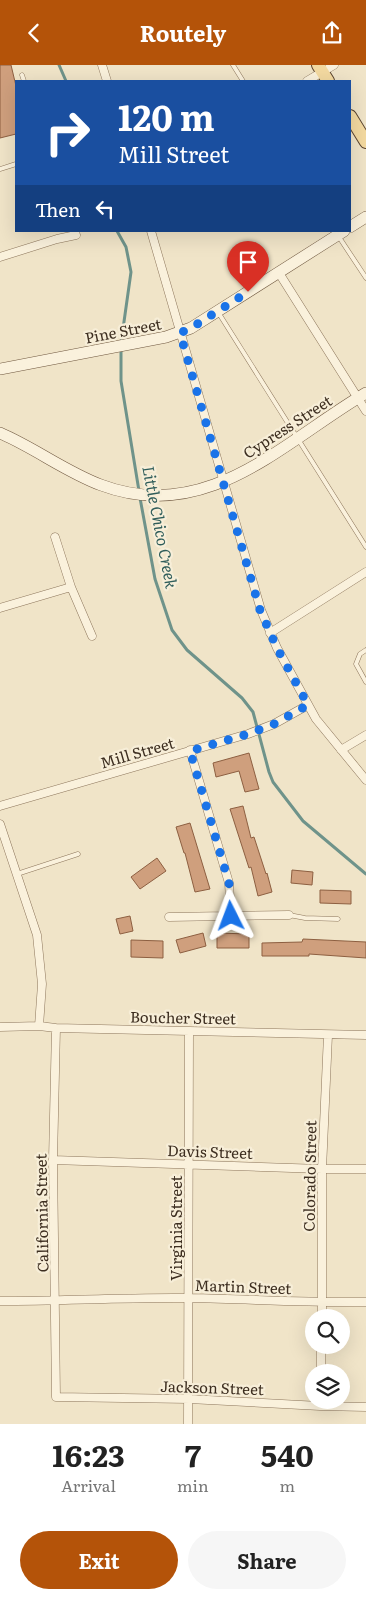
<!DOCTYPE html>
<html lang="en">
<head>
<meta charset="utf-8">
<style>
  :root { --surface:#fff; --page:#f6f6f6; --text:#222; --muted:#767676; --accent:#b45309 }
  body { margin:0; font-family:Literata,serif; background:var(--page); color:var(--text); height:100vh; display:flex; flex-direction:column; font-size:19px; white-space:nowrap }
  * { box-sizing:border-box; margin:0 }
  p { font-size:16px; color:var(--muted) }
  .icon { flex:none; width:28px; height:28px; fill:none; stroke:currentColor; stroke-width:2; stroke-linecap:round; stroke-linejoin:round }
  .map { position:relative; height:1359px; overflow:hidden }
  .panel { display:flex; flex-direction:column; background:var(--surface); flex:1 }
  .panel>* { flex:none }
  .hud { position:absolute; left:15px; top:15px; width:336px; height:152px; border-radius:0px; box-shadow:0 5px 20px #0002; background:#1a4fa0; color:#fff; overflow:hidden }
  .tools { position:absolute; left:305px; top:1244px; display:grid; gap:10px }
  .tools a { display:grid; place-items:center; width:45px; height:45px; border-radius:50%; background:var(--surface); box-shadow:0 5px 20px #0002; font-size:25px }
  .pin { position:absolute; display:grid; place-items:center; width:42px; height:42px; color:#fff; margin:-51px -21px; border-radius:50% 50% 50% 0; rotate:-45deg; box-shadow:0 0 5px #0007 }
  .pin .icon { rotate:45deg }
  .me { position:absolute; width:55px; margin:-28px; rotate:357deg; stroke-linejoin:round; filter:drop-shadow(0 0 4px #0008) }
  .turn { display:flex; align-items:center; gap:18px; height:105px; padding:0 20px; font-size:22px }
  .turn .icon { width:65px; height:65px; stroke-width:2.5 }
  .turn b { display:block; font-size:35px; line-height:42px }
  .then { display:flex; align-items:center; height:48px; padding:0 20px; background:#0003; gap:10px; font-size:19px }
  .eta { display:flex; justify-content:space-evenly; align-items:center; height:85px; text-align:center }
  .eta b { font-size:30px; font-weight:700; line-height:35px }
  .action { display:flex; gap:10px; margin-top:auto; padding:10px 20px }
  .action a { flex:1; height:58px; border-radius:30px; background:var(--accent); color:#fff; font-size:20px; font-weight:700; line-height:58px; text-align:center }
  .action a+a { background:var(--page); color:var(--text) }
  header { display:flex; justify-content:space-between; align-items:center; height:65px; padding:0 20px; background:var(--accent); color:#fff; font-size:22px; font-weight:700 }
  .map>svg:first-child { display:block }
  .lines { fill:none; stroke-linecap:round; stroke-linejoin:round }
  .stream { stroke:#6f938a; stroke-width:3 }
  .building { fill:#cf9f7d; stroke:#8d5f41 }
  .lane-casing { stroke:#8d765c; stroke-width:5 }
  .street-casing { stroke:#8d765c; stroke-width:9 }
  .secondary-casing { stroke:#6f573f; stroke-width:12 }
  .primary-casing { stroke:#5b4430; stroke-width:14 }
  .lane { stroke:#faf1dc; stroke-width:4 }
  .street { stroke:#faf1dc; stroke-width:8 }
  .secondary { stroke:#faf1dc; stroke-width:11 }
  .primary { stroke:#f3d9a0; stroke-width:12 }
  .route { stroke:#1a73e8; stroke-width:9; stroke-dasharray:0 16.2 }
  .labels { text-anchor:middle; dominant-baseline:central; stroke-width:4.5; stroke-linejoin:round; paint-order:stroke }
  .street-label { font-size:15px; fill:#3d2e20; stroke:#f7eed8 }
  .water-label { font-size:16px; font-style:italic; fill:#2f5d5a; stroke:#f7eed8 }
</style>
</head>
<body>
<header><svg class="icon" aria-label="back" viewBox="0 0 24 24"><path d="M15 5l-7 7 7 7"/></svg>Routely<svg class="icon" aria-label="share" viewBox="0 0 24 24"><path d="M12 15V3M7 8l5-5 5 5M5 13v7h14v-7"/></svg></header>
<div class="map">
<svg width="366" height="1359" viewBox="0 0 366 1359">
  <rect width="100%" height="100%" fill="#f0e4c8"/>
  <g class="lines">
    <!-- stream -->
    <path class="stream" d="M 59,0 L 66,16
      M 117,166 L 126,182 L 131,207 L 121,278
      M 121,284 L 121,316 L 139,426
      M 140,433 L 155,514 L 172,565 L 187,585 L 242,633 L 253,647 L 269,707 L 273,717 L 303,756 L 366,809"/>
  </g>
  <!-- building -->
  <path class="building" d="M 0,0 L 11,0 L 16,21 L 16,69 L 0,73 Z
    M 249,688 L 259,724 L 245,727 L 239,706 L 216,712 L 213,698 Z
    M 243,741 L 251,773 L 254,772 L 266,809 L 267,808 L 272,827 L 258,831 L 251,802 L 249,803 L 230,744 Z
    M 190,758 L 210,824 L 195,827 L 185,788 L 184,788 L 176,762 Z
    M 157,793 L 166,806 L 140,824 L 131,812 Z
    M 292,805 L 313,807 L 312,820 L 291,818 Z
    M 320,825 L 351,826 L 351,839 L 320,838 Z
    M 130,851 L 133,866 L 120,869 L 116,854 Z
    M 203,868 L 206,881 L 180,888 L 176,875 Z
    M 217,868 L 249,869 L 249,883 L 217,883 Z
    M 303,874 L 366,877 L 366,893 L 309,889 L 309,891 L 262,891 L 262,878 L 302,877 Z
    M 131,875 L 163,876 L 163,893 L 131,892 Z"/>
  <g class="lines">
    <defs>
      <path id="lane" d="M 233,0 L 243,16
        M 22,10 L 24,16
        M 0,104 L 16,99
        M 339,172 L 366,213
        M 218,247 L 366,482
        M 366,585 L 360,589 L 356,599 L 366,617
        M 17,809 L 78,789
        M 289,850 L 305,853 L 338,854"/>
      <path id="street" d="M 102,0 L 107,16
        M 307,16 L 334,0
        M 151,166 L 261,545 L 277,583 L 316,654 L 366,715
        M 0,192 L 57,174 L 76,170
        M 279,208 L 366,346
        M 55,472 L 71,522 L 92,571
        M 0,543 L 71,522
        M 270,568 L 366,507
        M 190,685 L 229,818 L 231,851
        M 341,685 L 366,670
        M 0,741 L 248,669 L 274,659 L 308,640
        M 0,759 L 37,870 L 42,919 L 39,961
        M 169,852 L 289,850
        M 0,962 L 39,961 L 56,963 L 366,970
        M 56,963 L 53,1095 L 56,1332 L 189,1334 L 320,1341 L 366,1342
        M 53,1095 L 322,1104 L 366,1104
        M 0,1236 C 64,1236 127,1232 191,1233 C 249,1234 307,1238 366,1237
        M 322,1252 L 322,1104 L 328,970
        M 321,1308 L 321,1280
        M 188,1359 L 189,966"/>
      <path id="secondary" d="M 350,162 L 366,152
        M 0,304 L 166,272 L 191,263 L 344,166
        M 0,368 C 35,383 66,407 101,420 C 207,460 283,377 366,328"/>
      <path id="primary" d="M 318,0 L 328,16
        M 350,51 L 366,77"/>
    </defs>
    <!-- lane casing -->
    <use href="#lane" class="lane-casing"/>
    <!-- street casing -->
    <use href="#street" class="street-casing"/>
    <!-- secondary casing -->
    <use href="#secondary" class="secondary-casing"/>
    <!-- primary casing -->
    <use href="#primary" class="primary-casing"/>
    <!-- lane -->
    <use href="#lane" class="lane"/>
    <!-- street -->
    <use href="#street" class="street"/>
    <!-- secondary -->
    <use href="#secondary" class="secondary"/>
    <!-- primary -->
    <use href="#primary" class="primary"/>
  </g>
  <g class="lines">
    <!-- route -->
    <path class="route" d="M 231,851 L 229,818 L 190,686 L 248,669 L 274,659 L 308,640 L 277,583 L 260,545 L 180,268 L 191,263 L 248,227"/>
  </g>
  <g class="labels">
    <!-- street labels -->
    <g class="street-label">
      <text transform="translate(123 265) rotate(-11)">Pine Street</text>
      <text transform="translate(287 361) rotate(-33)">Cypress Street</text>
      <text transform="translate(137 687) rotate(-16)">Mill Street</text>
      <text transform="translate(183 952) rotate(1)">Boucher Street</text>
      <text transform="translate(210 1086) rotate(2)">Davis Street</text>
      <text transform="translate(309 1111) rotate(-89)">Colorado Street</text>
      <text transform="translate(41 1148) rotate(-91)">California Street</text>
      <text transform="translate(175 1163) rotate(-90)">Virginia Street</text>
      <text transform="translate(243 1221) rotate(2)">Martin Street</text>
      <text transform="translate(212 1322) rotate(2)">Jackson Street</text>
    </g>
    <!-- water labels -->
    <g class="water-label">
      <text transform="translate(161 462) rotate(79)">Little Chico Creek</text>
    </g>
  </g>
</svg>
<div class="tools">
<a><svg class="icon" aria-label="search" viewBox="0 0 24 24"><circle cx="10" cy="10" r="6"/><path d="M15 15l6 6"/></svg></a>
<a><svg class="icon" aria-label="layers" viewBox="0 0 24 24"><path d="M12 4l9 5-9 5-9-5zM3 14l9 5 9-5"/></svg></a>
</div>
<div class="pin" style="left:248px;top:227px;background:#d93025"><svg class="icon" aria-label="arrive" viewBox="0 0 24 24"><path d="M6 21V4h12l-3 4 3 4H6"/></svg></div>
<svg class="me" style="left:231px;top:851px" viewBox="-20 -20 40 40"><path d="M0-17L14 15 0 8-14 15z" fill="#1a73e8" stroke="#fff" stroke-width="4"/></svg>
<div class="hud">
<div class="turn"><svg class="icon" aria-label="right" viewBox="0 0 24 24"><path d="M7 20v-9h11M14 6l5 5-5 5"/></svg><div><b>120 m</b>Mill Street</div></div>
<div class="then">Then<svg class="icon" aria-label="left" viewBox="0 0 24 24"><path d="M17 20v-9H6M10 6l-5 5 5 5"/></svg></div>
</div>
</div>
<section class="panel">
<div class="eta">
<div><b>16:23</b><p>Arrival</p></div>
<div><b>7</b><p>min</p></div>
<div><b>540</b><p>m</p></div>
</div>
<div class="action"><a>Exit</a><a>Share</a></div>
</section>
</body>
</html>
